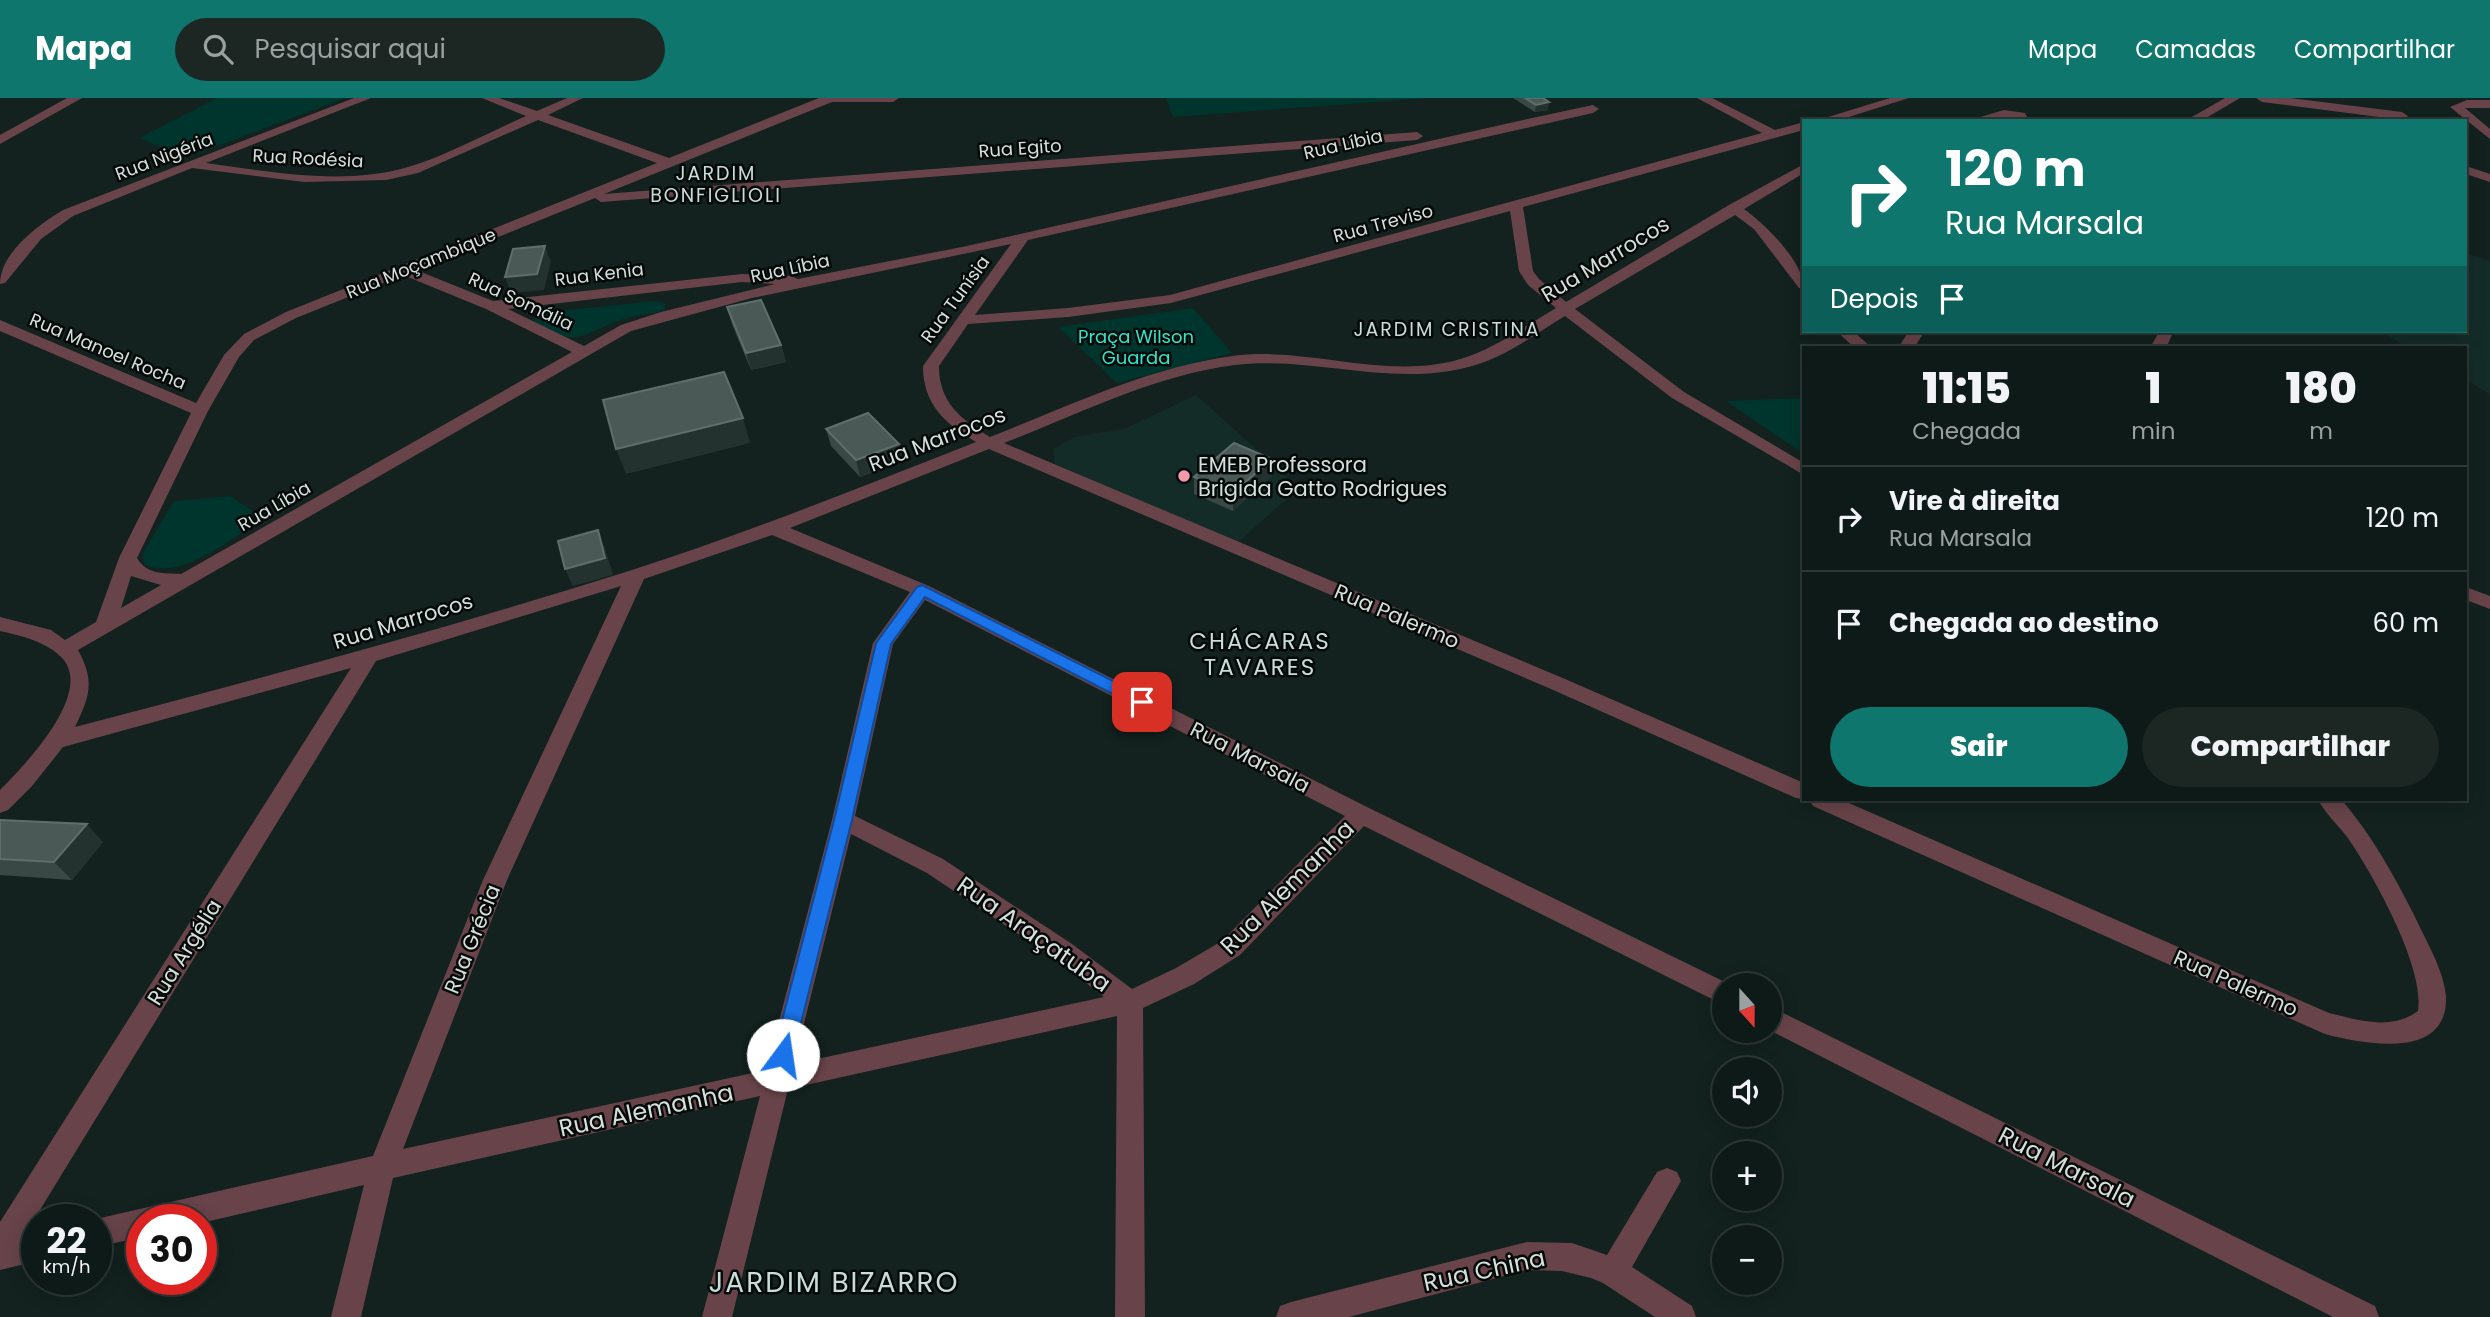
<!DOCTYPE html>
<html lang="pt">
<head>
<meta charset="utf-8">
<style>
  :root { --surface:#0e1a17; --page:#1c2724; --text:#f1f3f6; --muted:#9ba1a1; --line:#2e3836; --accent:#0f766e }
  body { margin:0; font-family:Poppins,sans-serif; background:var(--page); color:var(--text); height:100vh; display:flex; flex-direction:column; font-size:26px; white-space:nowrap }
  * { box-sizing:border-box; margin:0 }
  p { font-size:23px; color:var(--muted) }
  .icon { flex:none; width:38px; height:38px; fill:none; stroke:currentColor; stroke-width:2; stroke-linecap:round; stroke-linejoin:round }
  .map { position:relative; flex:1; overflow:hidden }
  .sheet { position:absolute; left:1802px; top:248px; width:665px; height:455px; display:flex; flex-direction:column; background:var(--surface); border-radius:0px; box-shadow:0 4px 18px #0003,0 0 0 2px var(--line) }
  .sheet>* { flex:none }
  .top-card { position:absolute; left:1802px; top:21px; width:665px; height:214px; border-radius:0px; box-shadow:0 4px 18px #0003,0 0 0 2px var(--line); background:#0f766e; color:#fff; overflow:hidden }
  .needle { width:46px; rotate:159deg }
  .buttons { position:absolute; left:1712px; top:875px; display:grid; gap:14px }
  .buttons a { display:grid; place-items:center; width:70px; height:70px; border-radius:50%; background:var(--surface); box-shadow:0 4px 18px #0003,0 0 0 2px var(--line); font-size:35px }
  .speed { position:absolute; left:21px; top:1106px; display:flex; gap:14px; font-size:35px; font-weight:700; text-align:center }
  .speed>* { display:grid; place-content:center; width:91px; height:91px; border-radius:50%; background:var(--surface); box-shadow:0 4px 18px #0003,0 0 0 2px var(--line); line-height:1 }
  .speed small { font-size:18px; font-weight:400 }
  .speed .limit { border:10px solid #d22; background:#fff; color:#111 }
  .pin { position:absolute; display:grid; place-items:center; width:60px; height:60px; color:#fff; margin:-30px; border-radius:14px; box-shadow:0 4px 10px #0006 }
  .me { position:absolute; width:77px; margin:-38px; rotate:14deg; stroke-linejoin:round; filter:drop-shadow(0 0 5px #0008) }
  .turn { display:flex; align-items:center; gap:24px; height:147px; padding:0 28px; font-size:32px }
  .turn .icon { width:91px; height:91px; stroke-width:2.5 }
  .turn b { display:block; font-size:49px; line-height:60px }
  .then { display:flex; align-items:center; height:66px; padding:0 28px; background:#0003; gap:14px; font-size:26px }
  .eta { display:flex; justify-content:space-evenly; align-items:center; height:119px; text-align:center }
  .eta b { font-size:42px; font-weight:800; line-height:49px }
  .primary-button { display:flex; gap:14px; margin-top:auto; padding:14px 28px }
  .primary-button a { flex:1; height:80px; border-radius:42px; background:var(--accent); color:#fff; font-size:28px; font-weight:800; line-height:80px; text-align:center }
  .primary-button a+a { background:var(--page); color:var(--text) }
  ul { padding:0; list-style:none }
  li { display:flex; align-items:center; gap:21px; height:105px; padding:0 28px; border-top:2px solid var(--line) }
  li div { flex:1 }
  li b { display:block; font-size:26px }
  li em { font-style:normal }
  header { display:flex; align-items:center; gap:42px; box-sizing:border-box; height:98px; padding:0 35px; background:var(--accent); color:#fff }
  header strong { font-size:33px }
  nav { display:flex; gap:38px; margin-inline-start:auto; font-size:24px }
  .search { width:490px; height:63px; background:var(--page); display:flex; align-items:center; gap:18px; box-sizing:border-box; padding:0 24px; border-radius:38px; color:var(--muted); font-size:26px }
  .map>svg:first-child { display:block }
  .built { fill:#142c28 }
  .green { fill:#00352d }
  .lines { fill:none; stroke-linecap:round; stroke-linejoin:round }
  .minor { fill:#68444a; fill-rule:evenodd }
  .wall { fill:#394845 }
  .shaded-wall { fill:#23322f }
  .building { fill:#4a5956; stroke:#5f6e6b; stroke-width:2 }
  .route { fill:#1a73e8; stroke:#114b97; stroke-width:2 }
  .poi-dot { fill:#f39aab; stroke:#050a09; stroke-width:2.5 }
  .labels { text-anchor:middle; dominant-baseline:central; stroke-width:5; stroke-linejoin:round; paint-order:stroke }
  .far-street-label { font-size:18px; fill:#d5dfdc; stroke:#050a09 }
  .far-park-label { font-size:18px; fill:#31e5ca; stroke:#050a09 }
  .far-neighbourhood-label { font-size:19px; letter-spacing:2px; fill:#c9ddd8; stroke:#050a09 }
  .street-label { font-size:21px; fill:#d5dfdc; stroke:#050a09 }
  .poi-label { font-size:21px; fill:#d5dfdc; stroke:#050a09; text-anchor:start }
  .neighbourhood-label { font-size:23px; letter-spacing:2px; fill:#c9ddd8; stroke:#050a09 }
  .near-street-label { font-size:24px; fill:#d5dfdc; stroke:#050a09 }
  .near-neighbourhood-label { font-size:28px; letter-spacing:2px; fill:#c9ddd8; stroke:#050a09 }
</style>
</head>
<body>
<header>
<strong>Mapa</strong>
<div class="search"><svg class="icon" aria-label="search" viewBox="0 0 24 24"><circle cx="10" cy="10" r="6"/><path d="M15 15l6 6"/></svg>Pesquisar aqui</div>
<nav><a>Mapa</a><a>Camadas</a><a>Compartilhar</a></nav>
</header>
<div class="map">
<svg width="2490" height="1219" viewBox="0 0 2490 1219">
  <rect width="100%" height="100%" fill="#13221f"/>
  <!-- built -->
  <path class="built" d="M 2466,155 L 2490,163 L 2490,296 L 2466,282 L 2466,250 L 2409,250 L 2379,233 L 2466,233 Z
    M 1196,297 L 1299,390 L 1236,446 L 1055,366 L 1053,351 L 1075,339 L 1124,331 Z"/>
  <!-- green -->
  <path class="green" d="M 217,0 L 345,0 L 199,55 L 181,57 L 139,40 Z
    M 1166,0 L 1431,0 L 1173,19 Z
    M 654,203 L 665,205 L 665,211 C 654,217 639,216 627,220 C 584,232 580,255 533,223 L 541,215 Z
    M 1193,210 L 1232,255 L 1117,285 L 1058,229 Z
    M 1804,300 L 1804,353 L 1799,353 L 1726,303 Z
    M 230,398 L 263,420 C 235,438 179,485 144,466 L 143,455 L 174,403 Z"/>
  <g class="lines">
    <!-- minor -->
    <path class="minor" d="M 67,0 L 82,0 L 0,46 L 0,37 Z
      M 354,0 L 371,0 L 206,65 C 271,74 344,88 408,69 C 446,58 489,34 526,18 L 482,0 L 499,0 L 537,13 L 567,0 L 583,0 L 548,17 L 669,60 L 819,0 L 899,0 L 893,4 L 832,4 L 604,96 L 1417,34 L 1423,38 L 1417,42 L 601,104 L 595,100 L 416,172 L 493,203 L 742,176 L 791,178 L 798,181 L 967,148 L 1514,24 L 1593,7 L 1599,11 L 1593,15 L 1028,142 L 975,217 L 1068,210 L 1170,197 L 1762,35 L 1697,0 L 1712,0 L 1775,32 L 1804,24 L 1804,32 L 1523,109 L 1533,173 L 1539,181 L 1566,204 L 1729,107 L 1804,66 L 1804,75 L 1744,111 C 1766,127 1804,164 1804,191 L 1799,190 L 1754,131 L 1735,117 L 1575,211 L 1684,294 L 1804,365 L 1804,377 L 1672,300 L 1565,218 C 1540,233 1514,253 1487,263 C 1403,295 1320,257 1235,267 C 1155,277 1079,316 1004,345 L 1565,581 L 1804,685 L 1806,702 L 1796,700 L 1551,591 L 989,351 L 790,430 L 929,488 L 1369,710 L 1731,887 L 1724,887 L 1724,907 L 1364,728 L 1240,857 L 1194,886 L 1143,910 L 1145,1219 L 1115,1219 L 1117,918 L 788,991 L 732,1219 L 702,1219 L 760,998 L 393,1080 L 361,1219 L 331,1219 L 364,1087 L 201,1125 L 201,1122 L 142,1122 L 142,1139 L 96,1149 L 96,1122 L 94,1122 L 96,1121 L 373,1058 L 483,782 L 621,488 L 376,563 L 24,1138 L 37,1135 L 37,1163 L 0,1172 L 0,1124 L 351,570 L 63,649 L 32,688 L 8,712 L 0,715 L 0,692 C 24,668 99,591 59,557 C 42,542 21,538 0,533 L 0,519 L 51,532 L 65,542 L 96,524 L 119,460 L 191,315 L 0,233 L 0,222 L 196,305 L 224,257 L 244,236 L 286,214 L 657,65 L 538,22 L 418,75 L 386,82 L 304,84 L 192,70 L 73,118 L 41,141 L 5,185 L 0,186 C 0,155 38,127 63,112 ZM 1510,113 L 1519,173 L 1528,187 L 1556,210 C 1524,229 1492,253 1457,262 C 1383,282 1307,248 1233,258 C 1149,269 1069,308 990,339 C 961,321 939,305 939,268 L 968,226 L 1068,219 L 1171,205 ZM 1011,146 L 923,268 C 923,306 945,326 976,344 C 861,389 747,435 629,473 C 446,531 261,580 75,629 C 90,598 95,583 78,552 L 631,233 L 752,200 ZM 403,177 L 486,211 L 572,254 L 181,476 C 164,475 147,477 137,460 L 208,313 L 239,259 L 254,242 L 296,220 ZM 742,184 L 775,186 L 661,214 L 621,227 L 584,248 L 508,211 ZM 772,437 L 910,494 L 873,545 L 832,722 L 766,972 L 403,1051 L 507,782 L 644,481 ZM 131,478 L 161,487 L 121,510 ZM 925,502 L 1345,718 L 1222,843 L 1176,870 L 1132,891 L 1072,846 L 943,761 L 855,718 L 893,546 ZM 851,736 L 927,775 L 1054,860 L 1104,899 L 794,966 Z
      M 1890,0 L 1909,0 L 1836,23 L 1815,23 Z
      M 2225,0 L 2240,0 L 2201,23 L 2185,23 Z
      M 2256,0 L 2290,0 L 2402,14 L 2408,18 L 2402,22 L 2262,4 Z
      M 2467,2 L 2490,2 L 2490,10 L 2465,10 L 2490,31 L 2490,41 L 2450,9 Z
      M 2004,12 L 2025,15 L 2029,23 L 2004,20 L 1967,23 Z
      M 2466,68 L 2490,76 L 2490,84 L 2466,76 Z
      M 1836,233 L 1853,233 L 1872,250 L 1855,250 Z
      M 1909,233 L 1925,233 L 1914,250 L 1898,250 Z
      M 2159,234 L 2169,234 L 2172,237 L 2166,250 L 2150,250 Z
      M 2466,489 L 2490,498 L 2490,511 L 2466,502 Z
      M 1810,702 L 1842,702 L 2329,915 C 2359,922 2391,933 2418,913 C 2425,869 2373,777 2348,740 C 2338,727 2326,716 2318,702 L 2342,702 C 2372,738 2394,777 2415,819 C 2426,843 2444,872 2446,899 C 2448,963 2363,946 2325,936 L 1813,708 Z
      M 1769,908 L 2375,1208 L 2379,1219 L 2333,1219 L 1769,932 Z
      M 1667,1070 L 1677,1074 L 1681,1083 L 1632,1169 L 1692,1208 L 1696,1219 L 1655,1219 L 1603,1185 L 1591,1180 L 1562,1173 L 1527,1172 L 1349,1219 L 1276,1219 L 1280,1208 L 1291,1204 L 1527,1144 L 1572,1145 L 1607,1157 L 1657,1074 Z"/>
  </g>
  <!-- wall -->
  <path class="wall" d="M 1513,0 L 1543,0 L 1548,12 L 1535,14 Z
    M 727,209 L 781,247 L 786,264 L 751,272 L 732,226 Z
    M 826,331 L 902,363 L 860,379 L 831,348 Z
    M 1272,378 L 1233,413 L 1194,396 L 1194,379 Z
    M 0,722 L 103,744 L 72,782 L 0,777 Z"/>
  <!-- shaded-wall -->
  <path class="shaded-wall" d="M 1549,4 L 1548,12 L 1535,14 L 1536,7 Z
    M 545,148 L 551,164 L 544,192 L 511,195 L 505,179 Z
    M 781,247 L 786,264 L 751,272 L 746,255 Z
    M 743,320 L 750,345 L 626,376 L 616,351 Z
    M 899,346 L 902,363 L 860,379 L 856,362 Z
    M 1272,361 L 1272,378 L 1233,413 L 1233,395 Z
    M 598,432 L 605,450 L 613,477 L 573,488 L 565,471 Z
    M 87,726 L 103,744 L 72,782 L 54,764 Z"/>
  <!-- building -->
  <path class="building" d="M 1525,0 L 1543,0 L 1549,4 L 1536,7 Z
    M 545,148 L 537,176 L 505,179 L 513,151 Z
    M 761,202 L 781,247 L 746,255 L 727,209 Z
    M 724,274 L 743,320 L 616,351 L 603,302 Z
    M 868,315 L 899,346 L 856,362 L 826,331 Z
    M 1234,345 L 1272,361 L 1233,395 L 1194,379 Z
    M 598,432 L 605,460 L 565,471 L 558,443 Z
    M 0,722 L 87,726 L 54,764 L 0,761 Z"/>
  <!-- route -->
  <path class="route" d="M 922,487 L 1147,600 L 1149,604 L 1147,608 L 1136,608 L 925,499 L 891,546 L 852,722 L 793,957 L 790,964 L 783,966 L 776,964 L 773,957 L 834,722 L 876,545 L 917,489 Z"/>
  <!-- markers -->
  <circle class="poi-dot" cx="1184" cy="378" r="7"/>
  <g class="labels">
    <!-- far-street labels -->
    <g class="far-street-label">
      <text transform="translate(1343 46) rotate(-13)">Rua Líbia</text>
      <text transform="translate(1020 50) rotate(-4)">Rua Egito</text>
      <text transform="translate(164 58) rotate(-21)">Rua Nigéria</text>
      <text transform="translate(308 60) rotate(3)">Rua Rodésia</text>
      <text transform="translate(1383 125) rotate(-15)">Rua Treviso</text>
      <text transform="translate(421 165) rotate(-22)">Rua Moçambique</text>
      <text transform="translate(790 170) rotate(-12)">Rua Líbia</text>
      <text transform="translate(599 176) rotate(-7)">Rua Kenia</text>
      <text transform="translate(955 201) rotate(-54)">Rua Tunísia</text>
      <text transform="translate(521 203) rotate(25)">Rua Somália</text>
      <text transform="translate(108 253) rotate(23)">Rua Manoel Rocha</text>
      <text transform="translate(274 408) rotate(-30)">Rua Líbia</text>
    </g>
    <!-- far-park labels -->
    <g class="far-park-label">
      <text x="1136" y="238">Praça Wilson<tspan x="1136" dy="21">Guarda</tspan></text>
    </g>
    <!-- far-neighbourhood labels -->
    <g class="far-neighbourhood-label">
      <text x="716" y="75">JARDIM<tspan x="716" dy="22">BONFIGLIOLI</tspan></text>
      <text x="1447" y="231">JARDIM CRISTINA</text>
    </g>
    <!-- street labels -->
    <g class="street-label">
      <text transform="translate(1605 161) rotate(-31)">Rua Marrocos</text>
      <text transform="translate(937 341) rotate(-21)">Rua Marrocos</text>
      <text transform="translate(1397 518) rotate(23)">Rua Palermo</text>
      <text transform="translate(403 523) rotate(-17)">Rua Marrocos</text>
      <text transform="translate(1250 659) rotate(27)">Rua Marsala</text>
      <text transform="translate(472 841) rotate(-68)">Rua Grécia</text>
      <text transform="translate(184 854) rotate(-58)">Rua Argélia</text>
      <text transform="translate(2236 885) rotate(24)">Rua Palermo</text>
    </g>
    <!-- poi labels -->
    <g class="poi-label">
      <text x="1198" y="366">EMEB Professora<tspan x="1198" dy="24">Brigida Gatto Rodrigues</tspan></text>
    </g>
    <!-- neighbourhood labels -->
    <g class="neighbourhood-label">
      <text x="1260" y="543">CHÁCARAS<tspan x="1260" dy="26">TAVARES</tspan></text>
    </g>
    <!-- near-street labels -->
    <g class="near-street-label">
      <text transform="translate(1287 789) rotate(-45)">Rua Alemanha</text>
      <text transform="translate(1034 836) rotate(35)">Rua Araçatuba</text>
      <text transform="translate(646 1012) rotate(-12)">Rua Alemanha</text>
      <text transform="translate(2067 1069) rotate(27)">Rua Marsala</text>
      <text transform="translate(1484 1172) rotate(-12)">Rua China</text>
    </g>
    <!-- near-neighbourhood labels -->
    <g class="near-neighbourhood-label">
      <text x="834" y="1184">JARDIM BIZARRO</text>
    </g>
  </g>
</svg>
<div class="buttons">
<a><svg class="needle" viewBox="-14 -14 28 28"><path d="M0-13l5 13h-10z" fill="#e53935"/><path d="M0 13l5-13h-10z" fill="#9ba1a1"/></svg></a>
<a><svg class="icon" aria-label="sound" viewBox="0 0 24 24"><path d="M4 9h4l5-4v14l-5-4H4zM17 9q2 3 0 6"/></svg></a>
<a>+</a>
<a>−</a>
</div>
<div class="speed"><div>22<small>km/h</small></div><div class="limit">30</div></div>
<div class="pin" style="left:1142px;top:604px;background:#d93025"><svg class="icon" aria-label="arrive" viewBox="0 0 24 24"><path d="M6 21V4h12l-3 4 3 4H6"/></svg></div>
<svg class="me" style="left:783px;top:957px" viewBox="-20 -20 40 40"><circle r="19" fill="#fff"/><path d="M0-13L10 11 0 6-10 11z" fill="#1a73e8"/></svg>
<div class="top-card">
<div class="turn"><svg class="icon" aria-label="right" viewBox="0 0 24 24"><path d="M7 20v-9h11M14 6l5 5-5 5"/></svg><div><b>120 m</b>Rua Marsala</div></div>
<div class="then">Depois<svg class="icon" aria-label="arrive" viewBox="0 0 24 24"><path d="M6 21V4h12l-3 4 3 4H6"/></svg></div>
</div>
<section class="sheet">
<div class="eta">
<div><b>11:15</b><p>Chegada</p></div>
<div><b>1</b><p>min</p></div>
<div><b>180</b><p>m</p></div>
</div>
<ul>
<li><svg class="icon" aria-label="right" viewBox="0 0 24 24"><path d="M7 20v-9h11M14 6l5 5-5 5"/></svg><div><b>Vire à direita</b><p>Rua Marsala</p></div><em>120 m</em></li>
<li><svg class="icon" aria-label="arrive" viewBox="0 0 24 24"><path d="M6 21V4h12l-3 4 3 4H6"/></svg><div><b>Chegada ao destino</b></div><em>60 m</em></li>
</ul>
<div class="primary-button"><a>Sair</a><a>Compartilhar</a></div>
</section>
</div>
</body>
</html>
